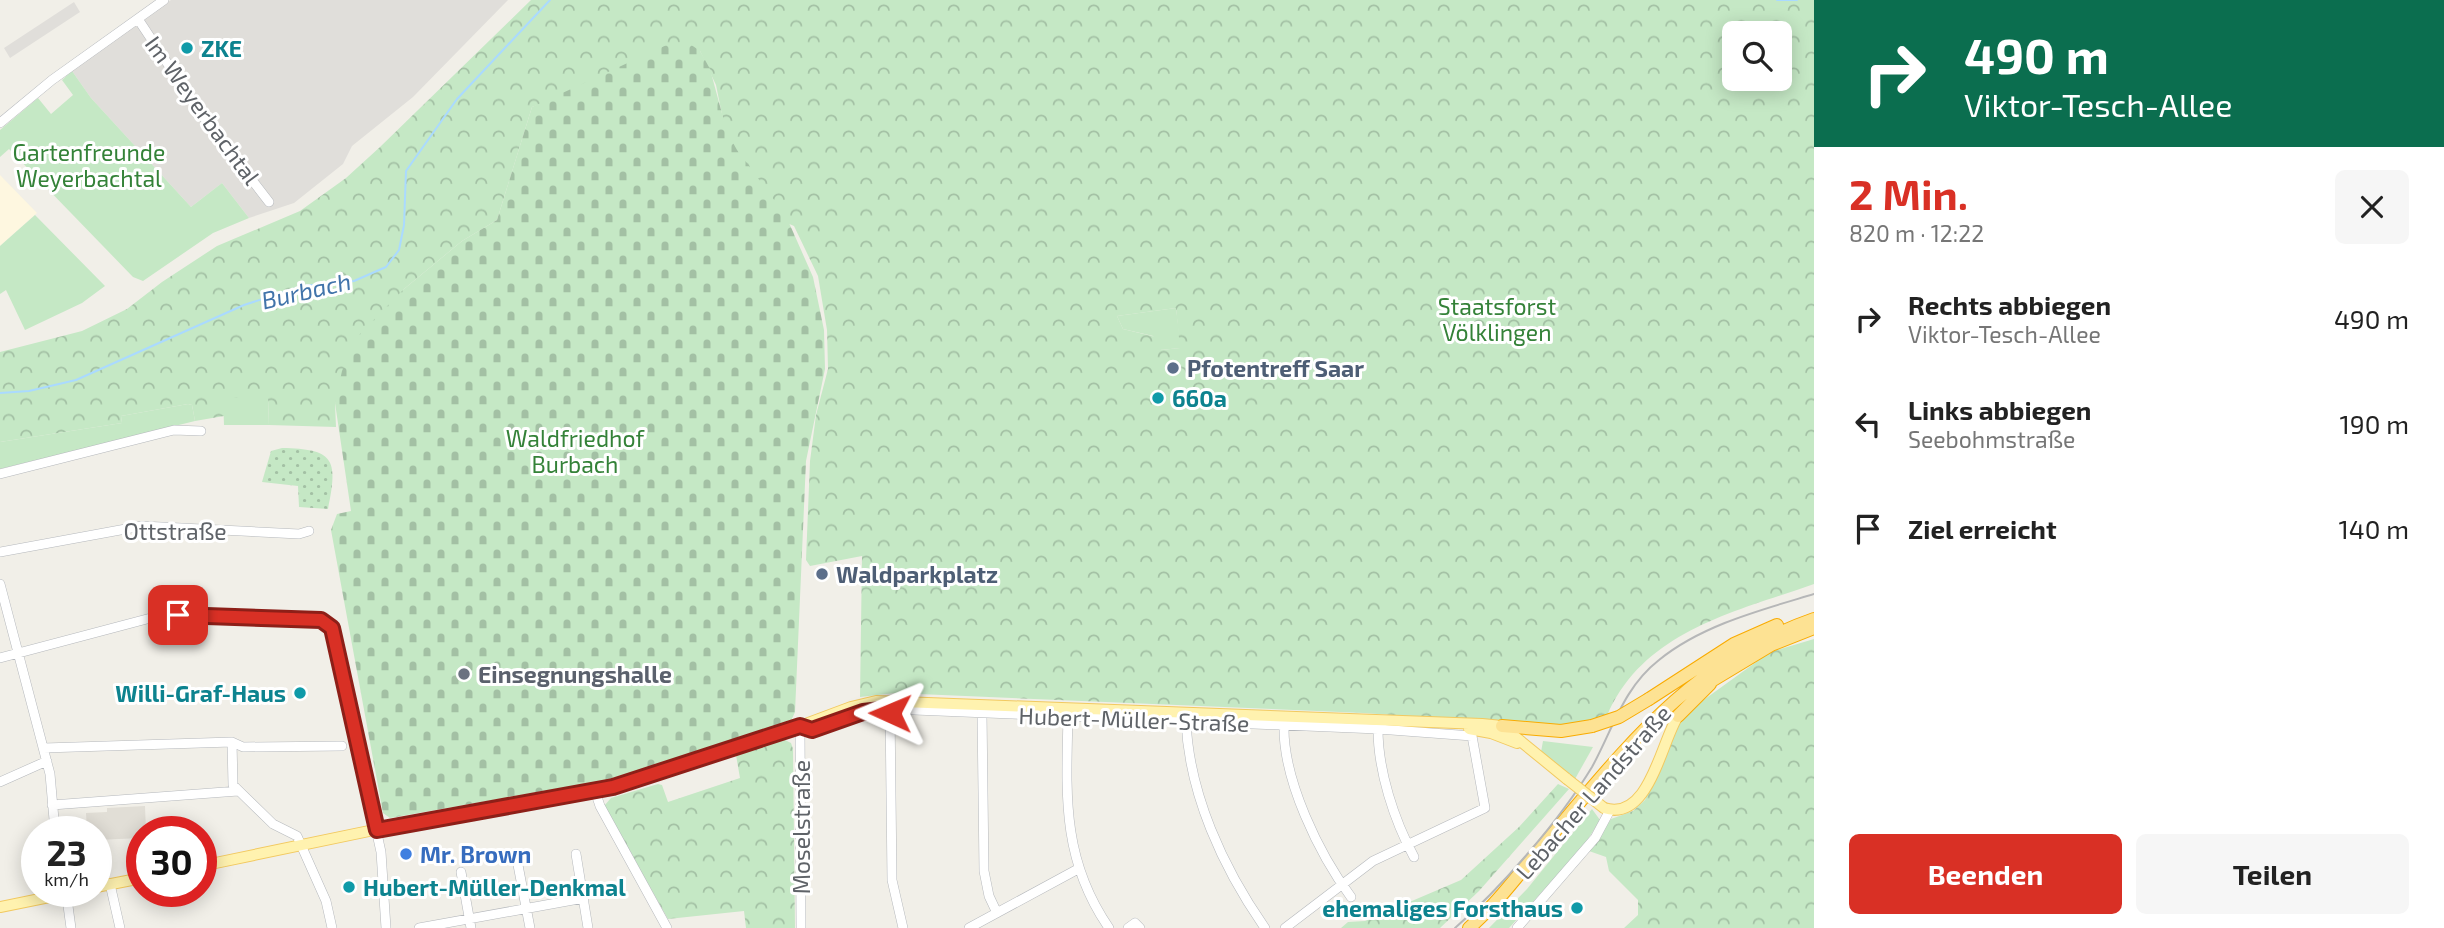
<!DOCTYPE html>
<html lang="de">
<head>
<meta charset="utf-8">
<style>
  :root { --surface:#fff; --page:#f6f6f6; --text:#222; --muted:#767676; --accent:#d93025 }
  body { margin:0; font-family:"Exo 2",sans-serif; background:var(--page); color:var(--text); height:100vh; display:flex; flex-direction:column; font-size:26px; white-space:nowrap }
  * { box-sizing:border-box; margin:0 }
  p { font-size:23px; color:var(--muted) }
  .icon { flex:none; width:38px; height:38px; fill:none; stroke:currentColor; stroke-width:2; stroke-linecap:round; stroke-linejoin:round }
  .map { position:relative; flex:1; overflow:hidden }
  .details { display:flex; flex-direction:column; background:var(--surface); width:630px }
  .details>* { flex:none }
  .guide { background:#0b6e4f; color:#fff; overflow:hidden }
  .fabs { position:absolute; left:1722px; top:21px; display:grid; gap:14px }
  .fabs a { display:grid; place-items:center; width:70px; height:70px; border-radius:10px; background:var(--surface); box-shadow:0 4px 18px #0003; font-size:35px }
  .speed { position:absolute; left:21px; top:816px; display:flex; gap:14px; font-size:35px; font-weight:700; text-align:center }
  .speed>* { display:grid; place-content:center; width:91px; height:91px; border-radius:50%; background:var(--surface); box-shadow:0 4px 18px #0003; line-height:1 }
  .speed small { font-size:18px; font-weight:400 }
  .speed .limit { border:10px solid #d22; background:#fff; color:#111 }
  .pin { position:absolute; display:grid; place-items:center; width:60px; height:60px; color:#fff; margin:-30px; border-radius:14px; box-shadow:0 4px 10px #0006 }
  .me { position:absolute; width:77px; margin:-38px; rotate:271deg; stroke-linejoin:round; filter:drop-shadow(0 0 5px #0008) }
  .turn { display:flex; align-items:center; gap:24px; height:147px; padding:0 35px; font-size:32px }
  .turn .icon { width:91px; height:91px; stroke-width:2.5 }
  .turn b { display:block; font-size:49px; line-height:60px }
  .round { display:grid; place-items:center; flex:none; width:74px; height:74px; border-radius:10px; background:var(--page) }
  .headline { display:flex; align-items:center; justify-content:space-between; height:119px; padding:0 35px }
  h1 { font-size:42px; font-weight:700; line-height:52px; color:var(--accent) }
  .cta { display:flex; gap:14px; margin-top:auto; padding:14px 35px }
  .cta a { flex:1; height:80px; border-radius:10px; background:var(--accent); color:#fff; font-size:28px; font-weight:700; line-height:80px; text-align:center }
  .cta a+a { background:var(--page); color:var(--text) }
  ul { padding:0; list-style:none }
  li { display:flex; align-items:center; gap:21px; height:105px; padding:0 35px }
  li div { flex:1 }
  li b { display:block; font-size:26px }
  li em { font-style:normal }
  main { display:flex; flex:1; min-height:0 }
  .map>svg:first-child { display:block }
  .commercial { fill:#fef7e0 }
  .industrial { fill:#e0deda }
  .education { fill:#e1ded6 }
  .green { fill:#c5e8c5 }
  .forest { fill:url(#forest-crowns); fill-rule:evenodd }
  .cemetery { fill:url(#cemetery-stones) }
  .park { fill:url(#park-dots) }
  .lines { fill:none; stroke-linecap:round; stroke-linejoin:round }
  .stream { stroke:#aadaff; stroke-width:2 }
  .minor-casing { stroke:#b5b8bc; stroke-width:10 }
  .major-casing { stroke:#f2c960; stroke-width:12 }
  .highway-casing { stroke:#f9ab00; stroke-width:14 }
  .minor { stroke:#fff; stroke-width:9 }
  .major { stroke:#fff2af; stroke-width:10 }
  .highway { stroke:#fde293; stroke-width:12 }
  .tram { stroke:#b6b7b8; stroke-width:2 }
  .major-bridge-casing { stroke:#f2c960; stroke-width:12; stroke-linecap:butt }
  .highway-bridge-casing { stroke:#f9ab00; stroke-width:14; stroke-linecap:butt }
  .major-bridge { stroke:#fff2af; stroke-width:10 }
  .highway-bridge { stroke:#fde293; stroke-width:12 }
  .route-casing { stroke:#8d1f18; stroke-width:18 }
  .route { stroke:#d93025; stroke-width:12 }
  .culture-dot { fill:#0f9aa8; stroke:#fff; stroke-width:2.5 }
  .service-dot { fill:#5c6f8a; stroke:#fff; stroke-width:2.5 }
  .worship-dot { fill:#6b7280; stroke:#fff; stroke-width:2.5 }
  .shop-dot { fill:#3f7fe0; stroke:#fff; stroke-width:2.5 }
  .labels { text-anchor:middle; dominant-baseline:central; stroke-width:6; stroke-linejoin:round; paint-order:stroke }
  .culture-label { font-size:23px; font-weight:bold; fill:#0d838f; stroke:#fff; text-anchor:start }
  .street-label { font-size:23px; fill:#5f6368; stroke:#fff }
  .park-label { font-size:23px; fill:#348238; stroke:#fff }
  .service-label { font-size:23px; font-weight:bold; fill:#4e5e75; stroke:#fff; text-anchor:start }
  .worship-label { font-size:23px; font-weight:bold; fill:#5b616d; stroke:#fff; text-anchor:start }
  .shop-label { font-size:23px; font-weight:bold; fill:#366cbe; stroke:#fff; text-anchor:start }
  .water-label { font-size:24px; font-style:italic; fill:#4174aa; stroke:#fff }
</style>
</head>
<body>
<main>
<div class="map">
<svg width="1814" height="928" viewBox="0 0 1814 928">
  <defs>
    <pattern id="forest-crowns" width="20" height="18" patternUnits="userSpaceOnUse" patternTransform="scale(1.75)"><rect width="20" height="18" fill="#c5e8c5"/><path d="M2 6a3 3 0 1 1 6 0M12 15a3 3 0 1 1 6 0" fill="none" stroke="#a3c0a4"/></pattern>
    <pattern id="cemetery-stones" width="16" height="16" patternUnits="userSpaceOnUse" patternTransform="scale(1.75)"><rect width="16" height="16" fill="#c5e8c5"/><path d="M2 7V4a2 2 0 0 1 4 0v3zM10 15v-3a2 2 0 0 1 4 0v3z" fill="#a3c0a4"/></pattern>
    <pattern id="park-dots" width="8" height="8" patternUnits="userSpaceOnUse" patternTransform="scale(1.75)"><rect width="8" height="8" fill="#c5e8c5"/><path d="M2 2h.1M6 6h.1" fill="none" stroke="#a3c0a4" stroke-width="1.8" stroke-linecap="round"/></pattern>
  </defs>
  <rect width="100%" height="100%" fill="#f1efe8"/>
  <!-- commercial -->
  <path class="commercial" d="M 0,175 L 37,213 L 0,246 Z"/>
  <!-- industrial -->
  <path class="industrial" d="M 171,0 L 508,0 L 413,97 L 352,146 L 343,164 L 294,203 L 249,218 L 222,183 L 191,207 L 91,98 L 72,71 Z
    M 74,2 L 80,12 L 10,58 L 4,48 Z"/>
  <!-- education -->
  <path class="education" d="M 145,806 L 146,831 L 142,831 L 142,838 L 96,840 L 96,831 L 87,831 L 86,813 L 107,812 L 107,808 Z"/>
  <!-- green -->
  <path class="green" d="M 72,71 L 91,98 L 191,207 L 222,183 L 249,218 L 213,233 L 143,281 L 133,277 L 9,149 L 0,157 L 0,130 L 38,98 L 51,114 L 73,95 L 62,80 Z
    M 35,215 L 105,286 L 82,303 L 25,330 L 6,290 L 0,294 L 0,246 Z
    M 1176,308 L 1181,348 L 1160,350 L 1153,336 L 1123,329 L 1117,316 Z
    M 223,398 L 268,398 L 269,425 L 224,425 Z
    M 188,404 L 192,405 L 195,421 L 0,469 L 0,442 L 122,423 L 121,416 Z
    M 1543,741 L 1593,747 L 1575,779 L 1541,752 Z
    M 1592,809 L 1600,820 L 1583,847 L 1509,928 L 1489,928 L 1527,889 Z"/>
  <!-- forest -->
  <path class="forest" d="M 531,0 L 1814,0 L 1814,584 C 1735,612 1643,631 1607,716 L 1564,727 L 1363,713 L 895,693 L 860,697 L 862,556 L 810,566 L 806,560 L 810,461 L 816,415 L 828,369 L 827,330 L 818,276 L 794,226 L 787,223 L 733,169 L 716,85 L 700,51 L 532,107 L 497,220 L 462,241 L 404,289 L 335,403 L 336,427 L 269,425 L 268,398 L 224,398 L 224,416 L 195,421 L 192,405 L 188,404 L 121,416 L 122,423 L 0,442 L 0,352 L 82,331 L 127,309 L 162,282 L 217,246 L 300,211 L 346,178 L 380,147 ZM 1734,33 L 1780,33 L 1780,79 L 1734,79 ZM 1176,308 L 1180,348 L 1161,350 L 1156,337 L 1123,329 L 1117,316 Z
    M 1814,639 L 1814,928 L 1624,928 L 1638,915 L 1638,900 L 1609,871 L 1606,857 L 1589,851 L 1611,819 L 1633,811 L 1645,800 L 1678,725 L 1698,704 L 1770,652 Z
    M 783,739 L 791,743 L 793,749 L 795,928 L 746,928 L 744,911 L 668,919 L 604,806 L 611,798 L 658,784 L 662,785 L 668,802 L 740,778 L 736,755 Z
    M 1558,784 L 1569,789 L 1479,891 L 1440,928 L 1341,928 L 1348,922 L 1365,921 L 1461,880 L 1519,827 Z"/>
  <!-- cemetery -->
  <path class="cemetery" d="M 687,42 L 700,51 L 710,69 L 727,132 L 737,150 L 786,216 L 813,277 L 824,330 L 825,369 L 806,461 L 795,712 L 791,721 L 624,777 L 390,818 L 383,813 L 331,530 L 337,514 L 351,511 L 335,403 L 342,371 L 356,338 L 404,289 L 462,241 L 497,220 L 532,107 L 671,43 Z"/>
  <!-- park -->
  <path class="park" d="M 282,448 C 333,449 339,458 328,509 L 299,507 L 298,486 L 262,482 L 271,451 Z"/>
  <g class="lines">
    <!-- stream -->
    <path class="stream" d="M 1777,0 L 1797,0
      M 0,393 L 29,391 L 76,380 L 244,305 L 303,286 L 354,281 L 386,267 L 399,250 L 404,225 L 406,171 L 457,99 L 550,0"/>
    <defs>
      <path id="minor" d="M 138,19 L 201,114 L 269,202
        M 0,123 L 52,80 L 164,0
        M 0,474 L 174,430 L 201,431
        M 0,552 L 142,526 L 299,534 L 309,531
        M 0,584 L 50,774 L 55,831
        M 0,658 L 162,615 L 321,620 L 332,628 L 381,852 L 386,928
        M 890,709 L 892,880 L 903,928
        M 982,713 L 984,871 L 989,896 L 997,913
        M 1068,717 C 1066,796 1062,860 1109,928
        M 1186,721 C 1189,794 1223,868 1265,928
        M 1284,726 C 1283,780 1319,854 1351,897
        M 1378,729 C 1378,771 1394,820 1414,857
        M 232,742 L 243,747 L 342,746
        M 44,748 L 232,742 L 233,785 L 273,824 L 297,836 L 326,901 L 332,928
        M 0,782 L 47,761
        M 595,791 L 600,806 L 667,928
        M 52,805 L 238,791
        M 576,854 L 588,928
        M 518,865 L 530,928
        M 461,872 L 471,928
        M 110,884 L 120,928
        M 66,891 L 71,928
        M 419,928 L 584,898
        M 801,928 L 800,726 L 812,730 L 863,712 L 890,709 L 1378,729 L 1472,736 L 1485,808 L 1373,861 L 1285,928
        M 969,928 L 1078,869
        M 1128,928 L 1135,923 L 1140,928
        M 1517,928 L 1595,838 L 1610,810"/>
      <path id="major" d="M 1469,729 L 1491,733 L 1517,743
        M 1604,808 C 1649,823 1661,742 1678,716
        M 201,866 L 398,825 L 613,787 L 800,726 L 851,707 L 876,701 L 1482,724 L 1502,726 L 1567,779
        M 96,887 L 142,878
        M 0,907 L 79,891"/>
      <path id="highway" d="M 1703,686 L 1771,645 L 1814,628
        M 1649,699 L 1734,644 L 1777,625
        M 1678,716 L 1710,684
        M 1502,726 L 1561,731 L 1592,726
        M 1469,928 C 1496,905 1517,876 1540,849 C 1625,750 1686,664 1814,619"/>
    </defs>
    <!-- minor casing -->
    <use href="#minor" class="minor-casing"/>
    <!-- major casing -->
    <use href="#major" class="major-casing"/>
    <!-- highway casing -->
    <use href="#highway" class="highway-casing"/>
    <!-- minor -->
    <use href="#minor" class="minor"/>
    <!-- major -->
    <use href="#major" class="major"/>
    <!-- highway -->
    <use href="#highway" class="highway"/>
    <!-- tram -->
    <path class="tram" d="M 1455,928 C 1502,887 1560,820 1592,767 C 1613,729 1623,688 1659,660 C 1702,625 1761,610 1814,594"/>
    <defs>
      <path id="major-bridge" d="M 1567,779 L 1604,808"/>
      <path id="highway-bridge" d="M 1592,726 L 1619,717 L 1649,699"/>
    </defs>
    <!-- major-bridge casing -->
    <use href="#major-bridge" class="major-bridge-casing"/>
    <!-- highway-bridge casing -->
    <use href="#highway-bridge" class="highway-bridge-casing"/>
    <!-- major-bridge -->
    <use href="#major-bridge" class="major-bridge"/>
    <!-- highway-bridge -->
    <use href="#highway-bridge" class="highway-bridge"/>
  </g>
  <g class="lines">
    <defs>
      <path id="route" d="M 178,615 L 321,620 L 332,628 L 377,830 L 613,787 L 800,726 L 812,730 L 863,712 L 890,709 L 890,713"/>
    </defs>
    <!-- route casing -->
    <use href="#route" class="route-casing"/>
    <!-- route -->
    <use href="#route" class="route"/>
  </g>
  <!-- markers -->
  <g class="culture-dot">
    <circle cx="187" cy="48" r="7"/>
    <circle cx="1158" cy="398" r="7"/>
    <circle cx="300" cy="693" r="7"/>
    <circle cx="349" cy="887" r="7"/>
    <circle cx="1577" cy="908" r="7"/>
  </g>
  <g class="service-dot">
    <circle cx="1173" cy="368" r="7"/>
    <circle cx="822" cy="574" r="7"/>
  </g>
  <circle class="worship-dot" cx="464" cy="674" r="7"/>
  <circle class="shop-dot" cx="406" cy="854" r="7"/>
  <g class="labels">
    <!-- culture labels -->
    <g class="culture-label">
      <text x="201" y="48">ZKE</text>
      <text x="1172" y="398">660a</text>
      <text x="286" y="693" text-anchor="end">Willi-Graf-Haus</text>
      <text x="363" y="887">Hubert-Müller-Denkmal</text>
      <text x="1563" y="908" text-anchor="end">ehemaliges Forsthaus</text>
    </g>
    <!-- street labels -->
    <g class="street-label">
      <text transform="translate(203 110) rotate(54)">Im Weyerbachtal</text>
      <text x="175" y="531">Ottstraße</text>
      <text transform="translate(1134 719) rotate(2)">Hubert-Müller-Straße</text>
      <text transform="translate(1593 792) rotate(-49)">Lebacher Landstraße</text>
      <text transform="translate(801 827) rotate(-90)">Moselstraße</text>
    </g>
    <!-- park labels -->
    <g class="park-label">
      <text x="89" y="152">Gartenfreunde<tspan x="89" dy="26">Weyerbachtal</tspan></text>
      <text x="1497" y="306">Staatsforst<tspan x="1497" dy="26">Völklingen</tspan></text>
      <text x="575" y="438">Waldfriedhof<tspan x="575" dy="26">Burbach</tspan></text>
    </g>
    <!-- service labels -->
    <g class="service-label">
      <text x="1187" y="368">Pfotentreff Saar</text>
      <text x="836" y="574">Waldparkplatz</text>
    </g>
    <!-- worship labels -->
    <g class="worship-label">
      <text x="478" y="674">Einsegnungshalle</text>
    </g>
    <!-- shop labels -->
    <g class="shop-label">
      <text x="420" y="854">Mr. Brown</text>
    </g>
    <!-- water labels -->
    <g class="water-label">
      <text transform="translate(306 290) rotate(-13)">Burbach</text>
    </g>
  </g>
</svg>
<div class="fabs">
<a><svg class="icon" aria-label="search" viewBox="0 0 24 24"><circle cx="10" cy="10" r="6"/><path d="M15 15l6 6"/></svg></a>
</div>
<div class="speed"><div>23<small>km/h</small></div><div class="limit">30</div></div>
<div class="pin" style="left:178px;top:615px;background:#d93025"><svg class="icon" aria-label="arrive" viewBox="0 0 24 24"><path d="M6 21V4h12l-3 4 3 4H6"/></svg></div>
<svg class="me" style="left:890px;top:713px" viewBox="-20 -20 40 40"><path d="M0-17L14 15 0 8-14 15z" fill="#d93025" stroke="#fff" stroke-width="4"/></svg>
</div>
<section class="details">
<div class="guide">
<div class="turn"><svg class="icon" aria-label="right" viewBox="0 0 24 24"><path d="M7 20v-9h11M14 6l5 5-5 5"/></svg><div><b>490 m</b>Viktor-Tesch-Allee</div></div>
</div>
<div class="headline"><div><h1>2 Min.</h1><p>820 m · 12:22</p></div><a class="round"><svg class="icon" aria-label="close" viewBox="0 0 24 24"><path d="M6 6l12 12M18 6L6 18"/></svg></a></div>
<ul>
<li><svg class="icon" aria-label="right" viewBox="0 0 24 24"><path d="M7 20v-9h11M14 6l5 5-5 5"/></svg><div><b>Rechts abbiegen</b><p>Viktor-Tesch-Allee</p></div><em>490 m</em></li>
<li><svg class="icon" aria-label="left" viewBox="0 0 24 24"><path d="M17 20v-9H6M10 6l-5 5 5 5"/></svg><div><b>Links abbiegen</b><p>Seebohmstraße</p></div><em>190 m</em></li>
<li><svg class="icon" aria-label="arrive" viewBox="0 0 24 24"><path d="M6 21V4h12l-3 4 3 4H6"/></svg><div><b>Ziel erreicht</b></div><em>140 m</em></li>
</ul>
<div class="cta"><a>Beenden</a><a>Teilen</a></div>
</section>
</main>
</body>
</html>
